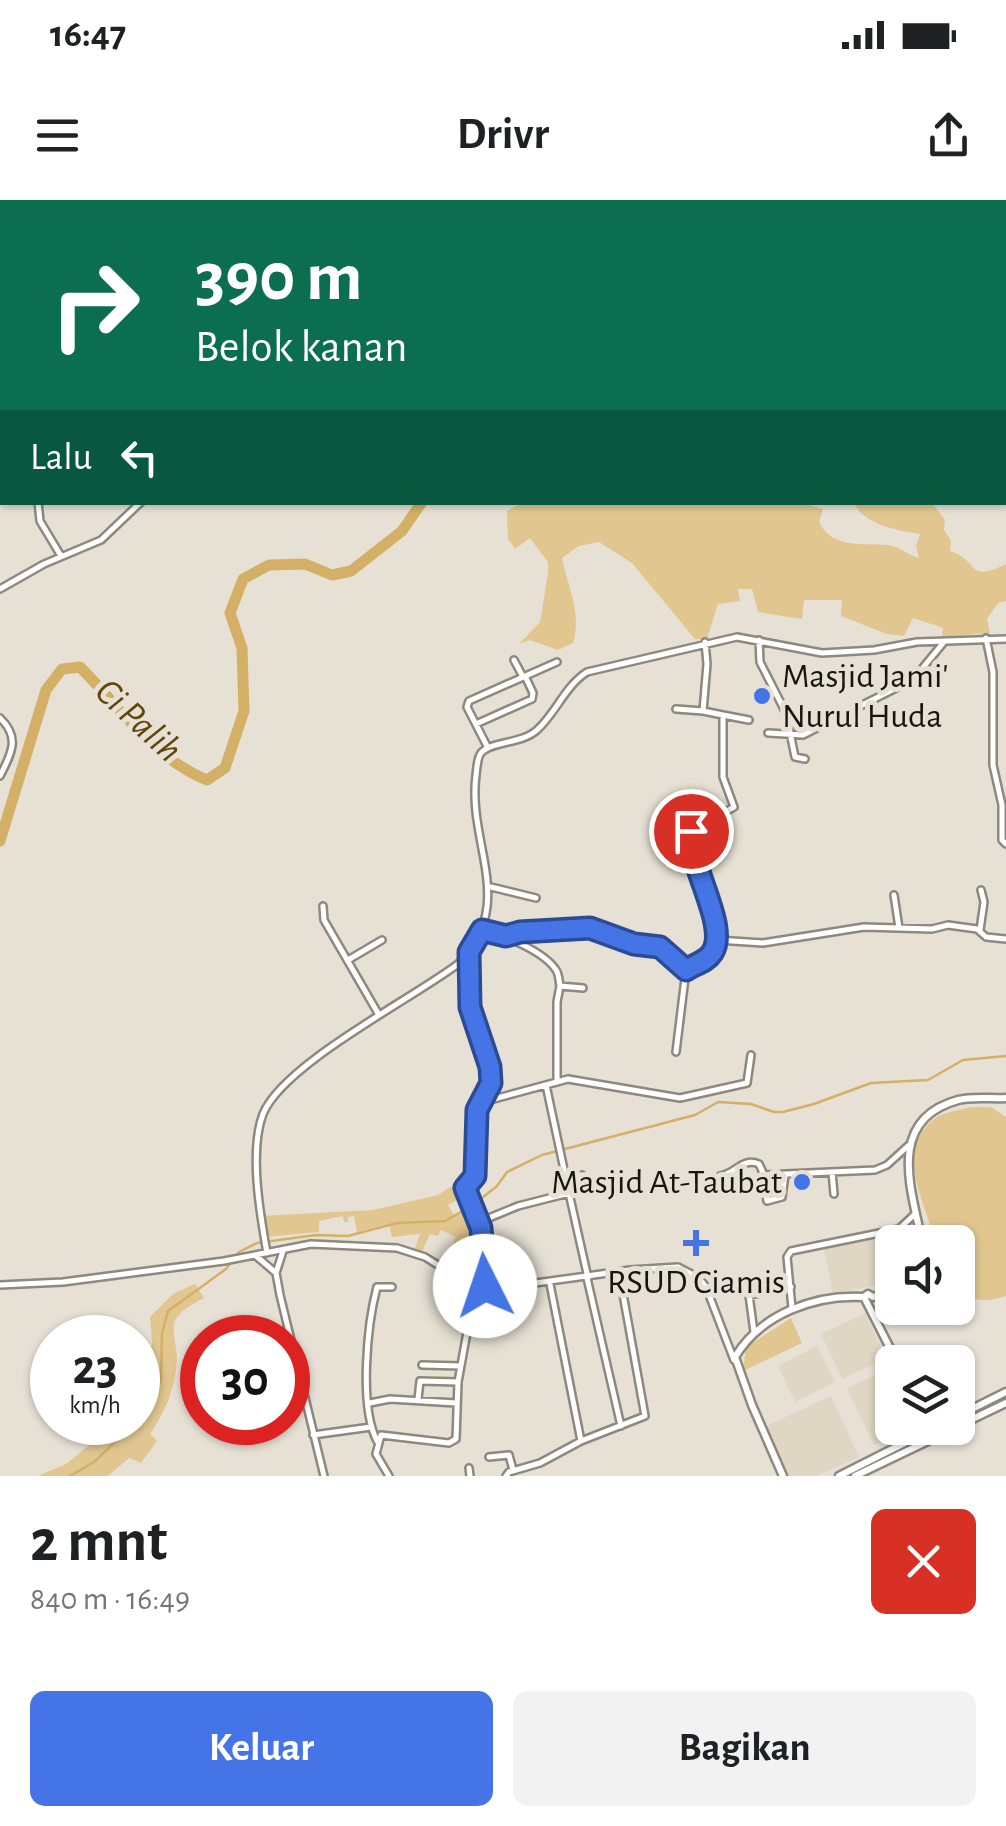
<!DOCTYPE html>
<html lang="id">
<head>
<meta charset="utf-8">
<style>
  :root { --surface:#fff; --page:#f2f2f2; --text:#202124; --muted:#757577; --accent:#4474e5 }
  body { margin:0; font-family:"Alegreya Sans",sans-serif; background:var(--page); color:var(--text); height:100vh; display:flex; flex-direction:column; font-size:38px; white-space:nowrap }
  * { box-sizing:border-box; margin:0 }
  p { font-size:32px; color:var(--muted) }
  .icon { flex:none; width:55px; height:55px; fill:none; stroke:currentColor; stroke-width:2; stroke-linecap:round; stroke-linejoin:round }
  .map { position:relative; height:1276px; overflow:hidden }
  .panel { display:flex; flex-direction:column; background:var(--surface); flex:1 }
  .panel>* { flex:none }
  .guide { position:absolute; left:0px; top:0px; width:1008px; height:305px; box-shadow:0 2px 8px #0004; background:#0b6e4f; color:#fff; overflow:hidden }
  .tools { position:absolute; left:875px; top:1025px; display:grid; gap:20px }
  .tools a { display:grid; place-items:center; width:100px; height:100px; border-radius:15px; background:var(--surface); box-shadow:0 2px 8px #0004; font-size:50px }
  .speed { position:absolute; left:30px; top:1115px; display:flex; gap:20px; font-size:50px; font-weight:700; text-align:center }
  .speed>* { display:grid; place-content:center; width:130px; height:130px; border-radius:50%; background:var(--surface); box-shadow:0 2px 8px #0004; line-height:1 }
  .speed small { font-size:25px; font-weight:400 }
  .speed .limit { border:15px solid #d22; background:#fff; color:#111 }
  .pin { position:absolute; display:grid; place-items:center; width:85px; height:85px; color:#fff; margin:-42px; border:5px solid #fff; border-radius:50%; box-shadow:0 2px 10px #0007 }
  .me { position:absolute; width:110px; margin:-55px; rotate:356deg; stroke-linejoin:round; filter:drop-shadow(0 0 8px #0008) }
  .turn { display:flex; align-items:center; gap:35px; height:210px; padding:0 30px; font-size:45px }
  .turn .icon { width:130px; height:130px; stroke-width:2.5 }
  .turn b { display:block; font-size:70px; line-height:85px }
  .then { display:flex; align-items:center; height:95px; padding:0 30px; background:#0003; gap:20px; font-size:38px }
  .round { display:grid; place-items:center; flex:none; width:105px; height:105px; border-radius:15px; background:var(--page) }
  .overview { display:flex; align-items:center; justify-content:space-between; height:170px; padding:0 30px }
  h1 { font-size:60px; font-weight:600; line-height:75px }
  .action { display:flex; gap:20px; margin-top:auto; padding:20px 30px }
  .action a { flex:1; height:115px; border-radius:15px; background:var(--accent); color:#fff; font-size:40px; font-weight:600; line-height:115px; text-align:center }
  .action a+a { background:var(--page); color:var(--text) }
  .status { display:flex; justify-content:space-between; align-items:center; height:70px; padding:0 50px; background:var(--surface); direction:ltr }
  .status svg { height:28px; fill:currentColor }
  header { display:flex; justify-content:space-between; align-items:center; height:130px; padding:0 30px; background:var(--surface); font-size:45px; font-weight:600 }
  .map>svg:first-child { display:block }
  .built { fill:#dfd6c3 }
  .green { fill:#e1c690 }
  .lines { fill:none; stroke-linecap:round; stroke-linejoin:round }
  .stream { stroke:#d4b066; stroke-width:2.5 }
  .river { stroke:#d4b066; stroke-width:11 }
  .street-casing { stroke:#8e897e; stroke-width:10 }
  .secondary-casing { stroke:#8e897e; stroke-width:11 }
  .street { stroke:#fff; stroke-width:5 }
  .secondary { stroke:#fff; stroke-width:6 }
  .route-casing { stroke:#2c4b95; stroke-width:25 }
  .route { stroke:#4474e5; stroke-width:18 }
  .poi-dot { fill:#4474e5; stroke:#e7e1d5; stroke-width:4 }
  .labels { text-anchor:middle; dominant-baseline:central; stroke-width:10; stroke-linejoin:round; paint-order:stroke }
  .poi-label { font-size:35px; fill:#171511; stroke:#e7e1d5; text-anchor:start }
  .water-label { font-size:38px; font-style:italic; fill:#5e4508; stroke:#e7e1d5 }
</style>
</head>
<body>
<div class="status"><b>16:47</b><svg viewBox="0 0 49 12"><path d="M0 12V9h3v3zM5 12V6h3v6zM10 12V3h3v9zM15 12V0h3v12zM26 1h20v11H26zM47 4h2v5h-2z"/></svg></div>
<header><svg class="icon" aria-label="menu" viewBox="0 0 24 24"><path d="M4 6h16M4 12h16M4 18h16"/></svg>Drivr<svg class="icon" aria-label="share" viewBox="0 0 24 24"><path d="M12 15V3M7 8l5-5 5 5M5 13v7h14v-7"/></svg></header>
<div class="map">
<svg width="1006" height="1276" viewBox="0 0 1006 1276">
  <rect width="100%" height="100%" fill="#e7e1d5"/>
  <!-- built -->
  <path class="built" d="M 892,1035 L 892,1082 L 833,1094 L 824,1049 Z
    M 865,1113 L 886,1158 L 842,1179 L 821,1134 Z
    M 817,1146 L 835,1182 L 795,1202 L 778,1166 Z
    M 891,1168 L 892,1228 L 912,1228 L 874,1245 L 847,1188 Z
    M 831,1196 L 859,1257 L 817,1276 L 789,1276 L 766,1226 Z"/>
  <!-- green -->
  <path class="green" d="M 524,302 L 800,303 L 823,309 L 819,322 C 832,349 863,343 887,345 C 899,346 908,355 919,358 L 916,346 L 920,334 C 898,331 863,324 854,303 L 932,303 L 945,320 L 944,330 L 951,341 L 950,351 C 980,360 966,384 1006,364 L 1006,401 L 998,403 L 987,419 L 990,433 L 942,437 L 943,428 L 913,418 L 904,436 L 887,434 L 841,416 L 842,400 L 804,400 L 802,419 L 758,412 L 752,389 L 738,389 L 740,401 L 718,404 L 707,439 L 695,439 L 632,363 L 599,342 L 579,346 L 562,358 C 568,387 582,413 573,443 L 558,450 L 530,440 L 519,444 L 540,422 L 548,373 L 548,362 L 530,338 L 515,349 L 508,339 L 507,311 Z
    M 971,907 L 991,907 L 1006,917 L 1006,1096 C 987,1102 974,1102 958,1091 L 958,1042 L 936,1042 C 925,1004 894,950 934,919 C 944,912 959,910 971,907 Z
    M 465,984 L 464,996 L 448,1005 L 454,1015 L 469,1007 L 480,1033 L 481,1065 L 452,1046 L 456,1037 L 441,1030 L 438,1036 L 430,1034 L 422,1052 L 415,1049 L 420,1034 L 392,1037 L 389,1024 L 357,1032 L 354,1016 L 348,1017 L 348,1022 L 344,1022 L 343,1016 L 319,1021 L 319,1032 L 264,1037 L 261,1016 L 373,1010 L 438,995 L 450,987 Z
    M 195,1084 L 204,1098 C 193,1104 176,1112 174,1125 C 172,1134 177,1147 177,1158 C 176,1186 166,1211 150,1234 L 157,1241 L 141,1263 L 129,1258 L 108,1276 L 38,1276 L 66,1264 L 116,1223 L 138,1222 L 138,1192 L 152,1143 L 150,1117 L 173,1094 Z
    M 791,1118 L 802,1143 L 743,1171 L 746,1147 Z"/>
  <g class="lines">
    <!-- stream -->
    <path class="stream" d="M 138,1220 L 161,1181 L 162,1133 L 168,1111 L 226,1069 L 239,1052 L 257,1043 L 316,1035 L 348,1036 L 397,1023 L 445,1021 L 473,1005 L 497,986 L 507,972 L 542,955 L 695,915 L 718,902 L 751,904 L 774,912 L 783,912 L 814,904 L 871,883 L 928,880 L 963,860 L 1006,856
      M 70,1276 L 94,1262 L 136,1222"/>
    <!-- river -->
    <path class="river" d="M 1005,255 L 1006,256
      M 0,641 L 46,490 L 62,469 L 80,467 C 120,507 154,559 207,580 L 225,568 L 244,511 L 242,448 L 230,413 L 243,379 L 269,365 L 305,364 L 332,375 L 351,371 L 402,331 L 422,302"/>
    <defs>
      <path id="street" d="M 142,0 L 142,2
        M 599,0 L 600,2
        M 686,0 L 687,2
        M 1005,289 L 1006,289
        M 38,302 L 40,321 L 61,356
        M 0,389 L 44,364 L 101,340 L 141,302
        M 986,438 L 993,472 L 993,565 L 1002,605 L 1002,640 L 1006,644
        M 759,440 L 760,462 L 786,513 L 795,557 L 805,559
        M 514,460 L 523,477
        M 676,509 L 703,511
        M 723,515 L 749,520
        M 0,518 C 21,538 11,554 0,576
        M 476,524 L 532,499 L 533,493 L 525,476
        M 768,533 L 803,535 L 900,486 L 921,470 L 944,442
        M 488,548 L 467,507 L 469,501 L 557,462
        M 491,687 L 536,698
        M 894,695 L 899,728
        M 323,706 L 324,720 L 379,815
        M 482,729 C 503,735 544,751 556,770 C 559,774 559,781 560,786 L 583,788
        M 980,730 L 984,702 L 981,690
        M 507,736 L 517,732 L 592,729 L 634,744 L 660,747 L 686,770
        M 717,740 L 763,743 L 864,727 L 932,729 L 948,725 L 977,729 L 986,737 L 1006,739
        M 469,752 L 471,811 L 490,867 L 491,883 L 477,910 L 475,976 L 465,990 L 481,1028 L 485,1090
        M 348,760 L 382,740
        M 676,852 L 686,770 C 695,764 706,763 712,753 C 729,728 690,666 690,632 L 734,607 L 723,577 L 723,515 L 703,511 L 707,464 L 705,442
        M 557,882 L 557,802 L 560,786
        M 546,885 L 569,993
        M 479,903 L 568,879 L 680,898 L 747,883 L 751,855
        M 832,972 L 834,994
        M 762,974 L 767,1001 L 782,997 L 785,975
        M 720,976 C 736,974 742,957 759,964 L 764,975 L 875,970 L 887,965 L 909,945
        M 566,980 L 582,975
        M 479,1022 L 518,1006 L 569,993 L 588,1078
        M 899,1029 L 915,1014
        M 283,1051 L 276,1073 L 280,1095 L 324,1276
        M 267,1053 C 260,1014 249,951 263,914 C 283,864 412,799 458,764 C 518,703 467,645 476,575 C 477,568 477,558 481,553 C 491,541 522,544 537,530 C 556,513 565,486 587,472 L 737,437 L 822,453 L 874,450 L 917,442 L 1006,439
        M 256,1056 L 276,1073
        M 587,1078 L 621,1226
        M 550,1084 L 581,1241
        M 0,1085 L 63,1082 L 224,1061 L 311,1044 L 397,1048 L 425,1057 L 475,1088 L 485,1090 L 630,1070 L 678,1067 L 699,1078 L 706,1087 L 734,1160
        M 792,1108 L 787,1057 L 791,1051 L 899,1029 L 921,1036
        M 754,1132 L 749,1095 L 791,1087
        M 422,1165 L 461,1166
        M 418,1199 L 420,1181 L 458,1182
        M 370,1203 L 390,1199 L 456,1203
        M 313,1235 L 371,1227
        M 377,1241 C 359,1206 367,1125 377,1087 L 392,1087
        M 489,1257 L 509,1255 L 513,1270
        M 469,1268 L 470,1276
        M 389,1276 L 376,1254 L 381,1235 L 449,1243 L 456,1239 L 458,1182 L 475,1088
        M 506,1276 L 509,1272 L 540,1263 L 581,1241 L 645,1216 L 619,1072"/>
      <path id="secondary" d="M 743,2 L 747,0
        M 0,198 L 2,199
        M 922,1042 C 912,991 885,920 958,900 C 974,896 990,899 1006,898
        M 864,1097 L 897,1162
        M 958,1216 L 1006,1192
        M 958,1226 L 1006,1203
        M 783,1276 L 752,1205 L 735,1157 C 761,1114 815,1094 864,1097 L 868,1094 L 873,1097 L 892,1091
        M 839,1276 L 934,1228
        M 855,1276 L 955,1228"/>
    </defs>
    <!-- street casing -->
    <use href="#street" class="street-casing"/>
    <!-- secondary casing -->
    <use href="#secondary" class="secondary-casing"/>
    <!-- street -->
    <use href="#street" class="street"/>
    <!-- secondary -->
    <use href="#secondary" class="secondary"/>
  </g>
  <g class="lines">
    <defs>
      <path id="route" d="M 485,1086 L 481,1028 L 465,988 L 475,976 L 477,910 L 491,883 L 490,867 L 470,807 L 469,752 L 482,730 L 506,736 L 520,732 L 590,728 L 634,744 L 660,747 L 686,770 C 695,764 706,762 712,753 C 730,727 688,666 691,631"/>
    </defs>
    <!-- route casing -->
    <use href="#route" class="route-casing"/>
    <!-- route -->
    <use href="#route" class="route"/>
  </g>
  <!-- markers -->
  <g class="poi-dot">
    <circle cx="762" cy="496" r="10"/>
    <circle cx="802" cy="982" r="10"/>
    <path d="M691 1028h10v10h10v10h-10v10h-10v-10h-10v-10h10z"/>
  </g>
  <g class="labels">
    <!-- poi labels -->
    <g class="poi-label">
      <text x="782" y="476">Masjid Jami'<tspan x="782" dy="40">Nurul Huda</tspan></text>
      <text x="782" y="982" text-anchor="end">Masjid At-Taubat</text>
      <text x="696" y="1082" text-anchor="middle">RSUD Ciamis</text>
    </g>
    <!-- water labels -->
    <g class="water-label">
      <text transform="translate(138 521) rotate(43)">Ci Palih</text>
    </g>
  </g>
</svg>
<div class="tools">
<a><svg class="icon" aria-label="sound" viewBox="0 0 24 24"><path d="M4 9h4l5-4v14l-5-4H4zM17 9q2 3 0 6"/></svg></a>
<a><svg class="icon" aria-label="layers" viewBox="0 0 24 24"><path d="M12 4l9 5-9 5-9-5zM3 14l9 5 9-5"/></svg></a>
</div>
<div class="speed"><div>23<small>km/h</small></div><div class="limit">30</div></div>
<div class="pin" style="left:691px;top:631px;background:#d93025"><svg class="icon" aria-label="arrive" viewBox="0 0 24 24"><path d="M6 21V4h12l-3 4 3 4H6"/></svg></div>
<svg class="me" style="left:485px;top:1086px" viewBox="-20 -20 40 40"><circle r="19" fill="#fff"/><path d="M0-13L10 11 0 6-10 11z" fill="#4474e5"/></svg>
<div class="guide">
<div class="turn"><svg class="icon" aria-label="right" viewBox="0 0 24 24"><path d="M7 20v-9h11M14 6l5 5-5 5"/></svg><div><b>390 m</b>Belok kanan</div></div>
<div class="then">Lalu<svg class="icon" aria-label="left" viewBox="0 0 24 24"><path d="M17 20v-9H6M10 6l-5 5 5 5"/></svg></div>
</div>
</div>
<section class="panel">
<div class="overview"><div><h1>2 mnt</h1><p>840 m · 16:49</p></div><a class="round" style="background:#d93025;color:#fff"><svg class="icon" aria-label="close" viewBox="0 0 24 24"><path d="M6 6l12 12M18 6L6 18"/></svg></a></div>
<div class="action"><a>Keluar</a><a>Bagikan</a></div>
</section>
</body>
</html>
